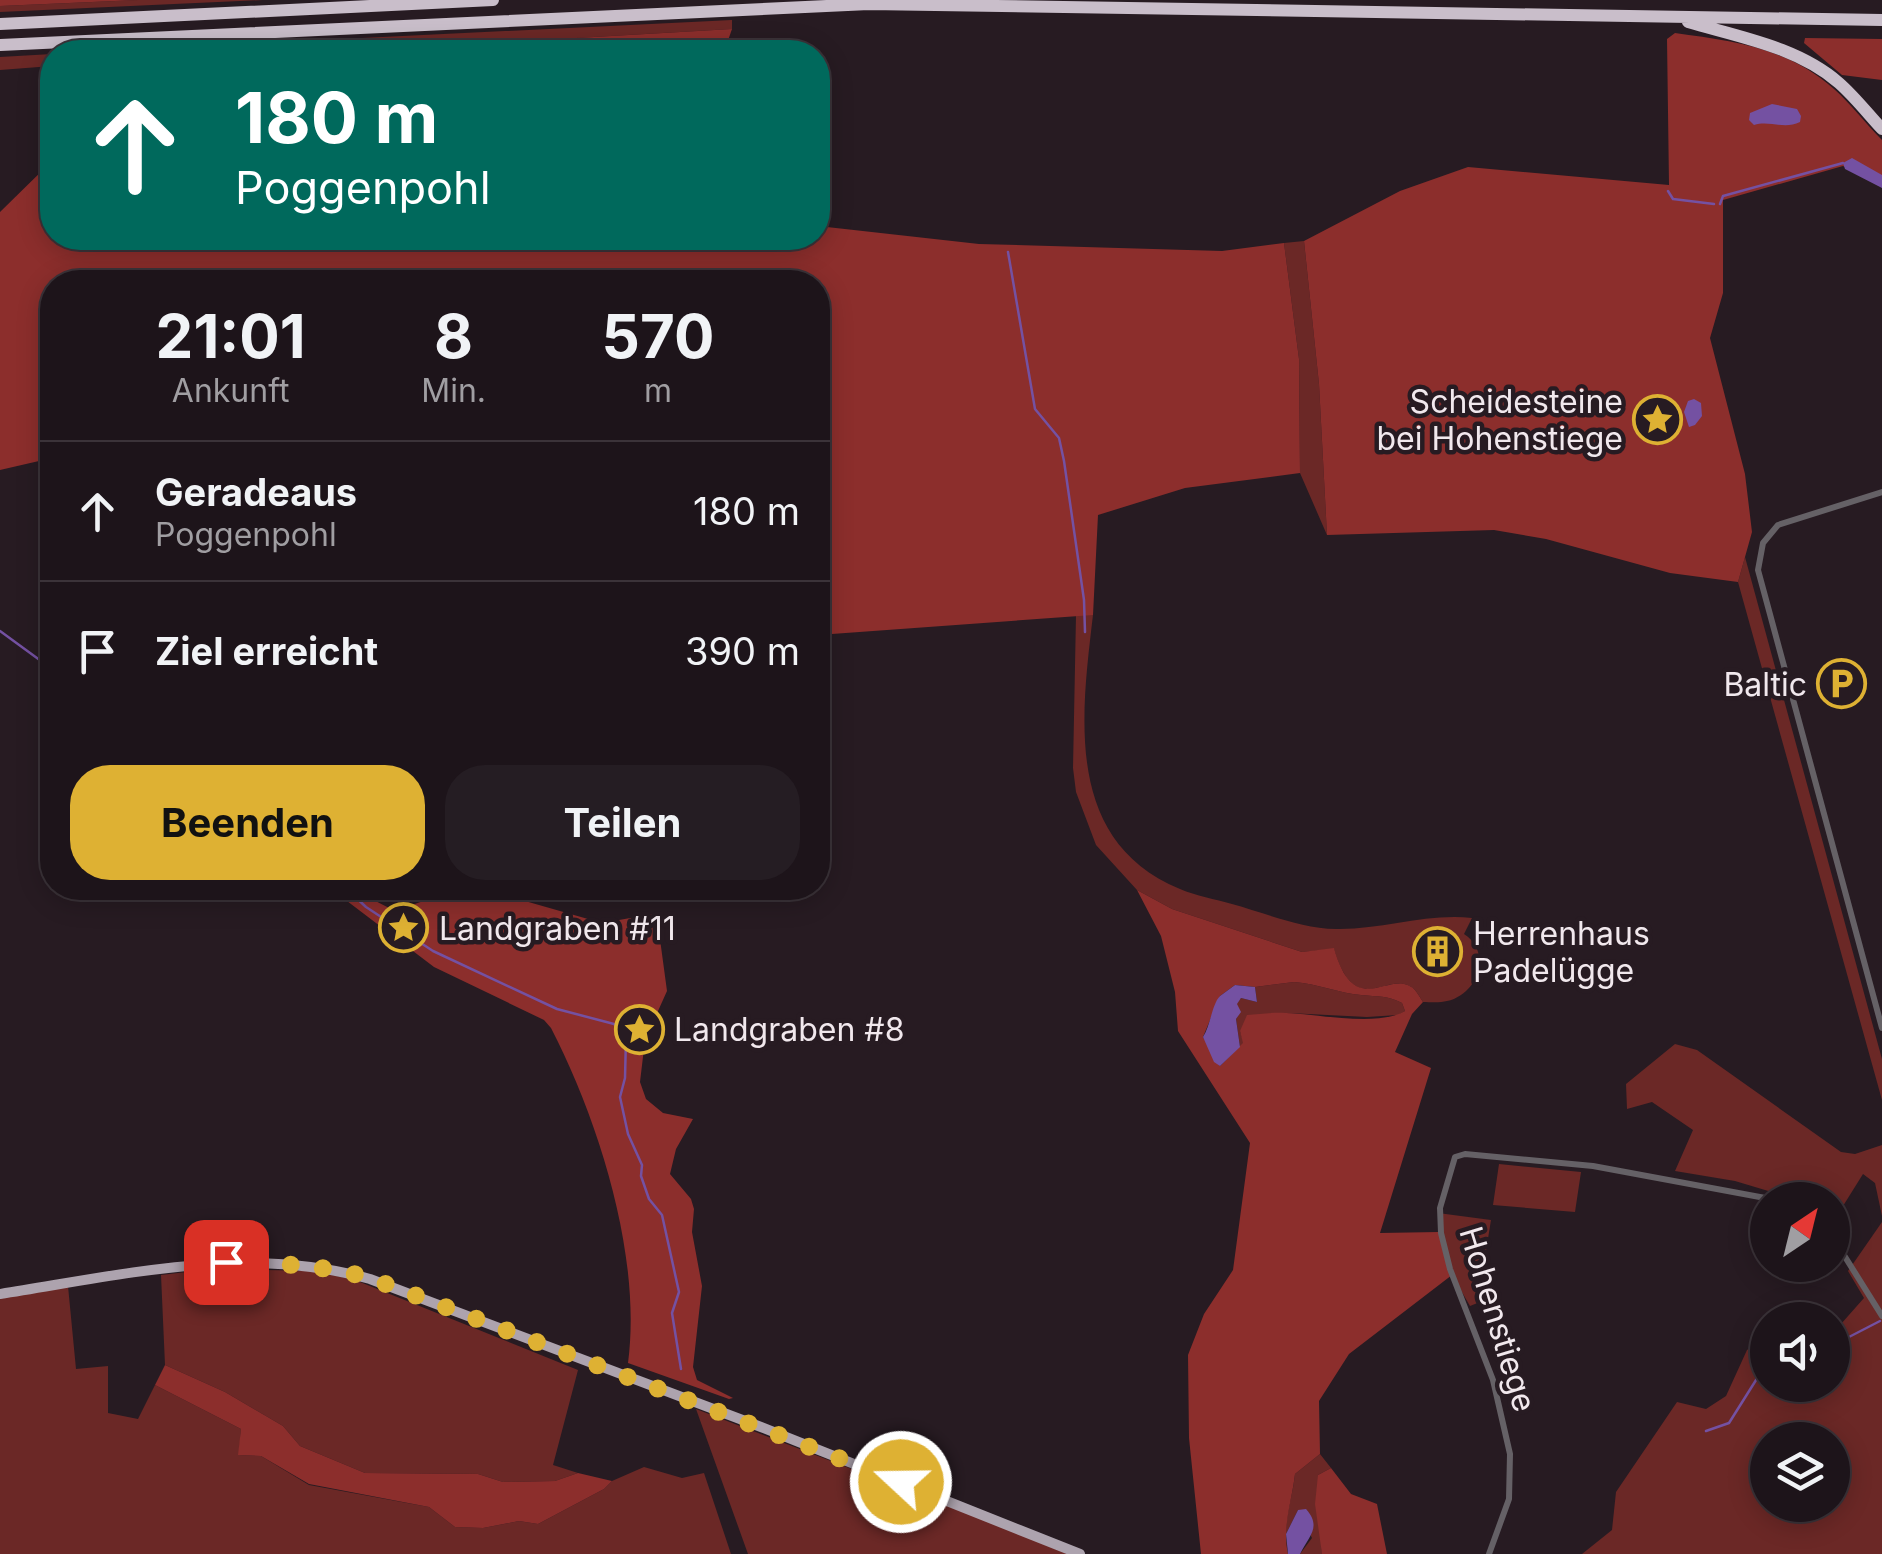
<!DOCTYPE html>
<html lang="de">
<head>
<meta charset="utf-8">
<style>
  :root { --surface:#1d141a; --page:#251d23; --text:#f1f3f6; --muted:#a09ea2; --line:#3b3339; --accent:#deb133 }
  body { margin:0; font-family:Inter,sans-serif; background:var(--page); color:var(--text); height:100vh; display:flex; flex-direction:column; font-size:38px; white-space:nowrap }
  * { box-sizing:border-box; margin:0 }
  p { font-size:32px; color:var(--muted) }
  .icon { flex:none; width:55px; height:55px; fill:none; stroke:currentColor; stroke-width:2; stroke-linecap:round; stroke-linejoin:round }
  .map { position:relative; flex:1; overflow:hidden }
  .details { position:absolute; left:40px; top:270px; width:790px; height:630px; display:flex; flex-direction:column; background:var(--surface); border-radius:40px; box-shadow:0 5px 25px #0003,0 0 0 2px var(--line) }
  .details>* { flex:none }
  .hud { position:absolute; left:40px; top:40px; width:790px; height:210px; border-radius:40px; box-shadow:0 5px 25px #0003,0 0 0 2px var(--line); background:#00695c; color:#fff; overflow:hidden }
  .needle { width:65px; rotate:35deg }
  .controls { position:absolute; left:1750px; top:1182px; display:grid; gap:20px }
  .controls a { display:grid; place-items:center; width:100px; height:100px; border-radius:50%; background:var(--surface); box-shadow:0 5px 25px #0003,0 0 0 2px var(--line); font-size:50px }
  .pin { position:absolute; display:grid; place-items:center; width:85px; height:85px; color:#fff; margin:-42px; border-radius:20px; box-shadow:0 5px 15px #0006 }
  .me { position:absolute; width:110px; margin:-55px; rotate:291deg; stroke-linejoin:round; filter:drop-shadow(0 0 8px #0008) }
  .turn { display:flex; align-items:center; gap:35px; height:210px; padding:0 30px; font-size:45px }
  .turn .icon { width:130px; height:130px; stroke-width:2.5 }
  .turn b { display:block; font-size:70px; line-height:85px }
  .eta { display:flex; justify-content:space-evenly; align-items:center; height:170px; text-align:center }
  .eta b { font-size:60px; font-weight:700; line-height:70px }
  .action { display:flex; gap:20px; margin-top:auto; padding:20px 30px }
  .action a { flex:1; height:115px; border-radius:40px; background:var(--accent); color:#111; font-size:40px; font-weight:700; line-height:115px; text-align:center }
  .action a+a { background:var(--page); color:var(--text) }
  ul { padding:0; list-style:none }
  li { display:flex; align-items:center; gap:30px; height:140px; padding:0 30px; border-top:2px solid var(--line) }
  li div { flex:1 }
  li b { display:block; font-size:38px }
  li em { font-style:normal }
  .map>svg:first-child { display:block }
  .green { fill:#6b2826; fill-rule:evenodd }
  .forest { fill:#8c2e2c; fill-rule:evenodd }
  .water { fill:#7451a2 }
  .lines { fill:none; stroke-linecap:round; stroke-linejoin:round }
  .stream { stroke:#7451a2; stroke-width:2.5 }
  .minor { stroke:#656166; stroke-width:6 }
  .primary { stroke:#ada3ae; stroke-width:10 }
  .motorway { stroke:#c9beca; stroke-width:12 }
  .route { stroke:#deb133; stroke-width:18; stroke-dasharray:0 32.4 }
  .labels { text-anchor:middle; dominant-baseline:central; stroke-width:9; stroke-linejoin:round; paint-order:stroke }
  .poi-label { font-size:32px; fill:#f1e8ed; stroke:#271b22; text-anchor:start }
  .street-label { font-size:32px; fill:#f1e8ed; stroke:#271b22 }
</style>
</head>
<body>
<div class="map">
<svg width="1882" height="1554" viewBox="0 0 1882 1554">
  <rect width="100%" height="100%" fill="#271b22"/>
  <!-- green -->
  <path class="green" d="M 138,0 L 263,0 L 0,12 L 0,6 Z
    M 732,20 L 732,29 L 339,52 L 76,52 Z
    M 52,54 L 52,66 L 0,70 L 0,57 Z
    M 1304,241 L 1319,384 L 1327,535 L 1300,473 L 1299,359 L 1284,243 Z
    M 1745,557 L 1882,1059 L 1882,1100 L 1738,582 Z
    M 1076,615 L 1093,615 C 1081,717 1064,841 1180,889 C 1196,896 1215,899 1232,904 C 1265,913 1300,928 1336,929 C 1382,930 1426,913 1472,918 L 1464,934 C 1493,953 1478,994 1447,1001 C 1440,1003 1430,1002 1423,1002 C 1420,998 1418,993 1414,989 C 1389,967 1356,1023 1334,949 L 1302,952 L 1172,909 L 1137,890 L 1096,845 L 1076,792 L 1073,768 Z
    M 1294,982 C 1318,984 1339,993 1361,995 C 1378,997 1387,995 1402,1003 L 1405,1011 L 1398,1015 L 1367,1017 L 1288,1013 L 1240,1031 L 1244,1043 L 1240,1047 L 1236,1019 L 1240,1012 L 1236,1004 L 1241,998 L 1257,1002 L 1255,987 Z
    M 1675,1044 L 1697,1050 L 1841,1152 L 1855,1154 L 1882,1145 L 1882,1216 L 1875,1183 L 1863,1174 L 1833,1222 L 1832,1200 L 1798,1200 L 1735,1181 L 1675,1171 L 1693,1130 L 1652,1102 L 1627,1109 L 1626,1084 Z
    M 1499,1164 L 1581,1172 L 1575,1212 L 1493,1205 Z
    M 1438,1213 L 1491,1220 L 1485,1257 L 1485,1300 L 1470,1306 L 1452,1275 Z
    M 1882,1222 L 1882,1554 L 1582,1554 L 1612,1530 L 1616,1492 L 1677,1402 L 1706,1409 L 1726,1396 L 1747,1350 L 1767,1336 L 1768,1385 L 1832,1385 L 1833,1333 L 1864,1298 L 1848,1271 ZM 1768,1440 L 1832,1440 L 1832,1505 L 1768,1505 Z
    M 212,1269 L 314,1271 L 355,1280 L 578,1370 L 553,1465 L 578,1473 L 555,1481 L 503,1482 L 478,1474 L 365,1473 L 300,1446 L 283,1426 L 225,1392 L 165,1365 L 161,1275 Z
    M 68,1286 L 76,1369 L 108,1366 L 108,1413 L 138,1419 L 155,1385 L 241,1429 L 239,1455 L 261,1456 L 309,1485 L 429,1507 L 455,1527 L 483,1528 L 519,1521 L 538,1524 L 604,1489 L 612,1481 L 644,1467 L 682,1478 L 704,1473 L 731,1554 L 0,1554 L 0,1298 Z
    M 696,1409 L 1073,1554 L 748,1554 Z
    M 1320,1454 L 1331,1468 L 1318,1475 L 1322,1554 L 1300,1554 L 1312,1538 L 1298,1510 L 1286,1534 C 1286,1513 1293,1494 1295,1474 Z"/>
  <!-- forest -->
  <path class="forest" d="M 0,0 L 138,0 L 0,6 Z
    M 732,29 L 724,52 L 339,52 Z
    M 1675,33 C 1733,41 1789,48 1834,89 C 1851,104 1865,123 1882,140 L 1882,187 L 1843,166 L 1723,200 L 1723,293 L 1710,338 L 1745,474 L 1752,532 L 1738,582 L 1670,573 L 1546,539 L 1494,530 L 1327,535 L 1319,384 L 1304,241 L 1400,191 L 1468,167 L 1669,185 L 1667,39 Z
    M 1805,38 L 1882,39 L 1882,80 L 1842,75 L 1804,43 Z
    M 52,161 L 52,238 L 818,238 L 818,226 L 979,244 L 1222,251 L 1284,243 L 1299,359 L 1300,473 L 1185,488 L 1098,515 L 1093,615 L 818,635 L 818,282 L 52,282 L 52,458 L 0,470 L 0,212 Z
    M 354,890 L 395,911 L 429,899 L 518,899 L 602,923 L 653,914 L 657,917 L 667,991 L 645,1040 L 640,1082 L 646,1099 L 663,1113 L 693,1119 L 676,1149 L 670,1174 L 691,1199 L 694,1209 L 692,1232 L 702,1286 L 693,1367 L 697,1380 L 733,1398 L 729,1399 L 628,1363 C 642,1257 599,1121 551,1028 L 544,1020 L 434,967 L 347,901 Z
    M 1137,890 L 1172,909 L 1302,952 L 1334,948 C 1355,1023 1390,967 1414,989 C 1418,993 1420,998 1423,1002 L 1412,1014 L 1395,1052 L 1431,1068 L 1380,1233 L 1439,1232 L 1452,1275 L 1349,1354 L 1319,1401 L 1320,1454 L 1295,1474 C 1292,1501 1282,1527 1288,1554 L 1201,1554 L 1189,1438 L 1188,1355 L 1204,1314 L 1233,1270 L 1250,1143 L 1178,1031 L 1175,992 L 1161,936 ZM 1294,982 C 1318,984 1339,993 1361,995 C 1378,997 1387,995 1402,1003 L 1405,1011 C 1379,1027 1316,1014 1286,1013 C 1273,1012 1260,1014 1247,1015 L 1240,1031 L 1243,1043 L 1220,1066 L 1203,1037 L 1220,996 L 1235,985 L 1255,987 Z
    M 165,1365 L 225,1392 L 283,1426 L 300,1446 L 365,1473 L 478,1474 L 503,1482 L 555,1481 L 578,1473 L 612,1481 L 604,1489 L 538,1524 L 519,1521 L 483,1528 L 455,1527 L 429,1507 L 309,1484 L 261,1456 L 238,1455 L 241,1429 L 155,1385 Z
    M 1331,1468 L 1351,1494 L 1377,1504 L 1387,1554 L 1322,1554 L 1315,1504 L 1318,1475 Z"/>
  <!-- water -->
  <path class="water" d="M 1772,104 L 1797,109 L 1801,116 L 1800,122 C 1784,130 1770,120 1754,125 L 1749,120 L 1750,113 Z
    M 1852,158 L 1882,175 L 1882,188 L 1845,169 L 1843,163 Z
    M 1694,399 L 1701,403 L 1702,416 L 1695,425 L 1689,427 L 1684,412 L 1688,401 Z
    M 1235,985 L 1255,987 L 1257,1002 L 1241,998 L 1237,1004 L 1241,1012 L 1236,1019 L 1240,1047 L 1220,1066 L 1214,1062 L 1203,1037 C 1211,1024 1212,1004 1220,996 C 1225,992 1230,989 1235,985 Z
    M 1306,1509 C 1322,1527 1309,1536 1300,1554 L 1288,1554 L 1286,1534 L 1298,1510 Z"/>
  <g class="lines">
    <!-- stream -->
    <path class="stream" d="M 1668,191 L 1673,199 L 1714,204
      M 1720,204 L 1723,196 L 1843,163
      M 1008,252 L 1035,409 L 1059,438 L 1064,461 L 1084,600 L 1085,632
      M 0,631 L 52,669
      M 346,888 L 366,907 L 433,951 L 557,1009 L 614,1024 L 626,1037 L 625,1078 L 620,1097 L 628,1134 L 642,1165 L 641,1176 L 649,1199 L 662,1215 L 679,1292 L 672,1313 L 681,1369
      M 1832,1353 L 1847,1338 L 1880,1321
      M 1706,1431 L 1729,1423 L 1768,1361"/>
    <!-- minor -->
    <path class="minor" d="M 1882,492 L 1778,525 L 1763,543 L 1758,570 L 1882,1028
      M 1832,1236 L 1882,1316
      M 1489,1554 L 1509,1499 L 1510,1454 L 1493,1380 L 1450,1269 L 1441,1233 L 1440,1208 L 1455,1157 L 1465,1154 L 1593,1166 L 1776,1200"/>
    <!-- primary -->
    <path class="primary" d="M 0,1294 C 122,1275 248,1244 370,1279 L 761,1427 L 1080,1554"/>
    <!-- motorway -->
    <path class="motorway" d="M 1688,22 C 1739,37 1798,47 1839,83 C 1855,97 1868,114 1882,129
      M 0,24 L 493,0
      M 0,45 L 869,4 L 1882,20"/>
  </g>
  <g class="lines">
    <!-- route -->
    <path class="route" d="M 226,1262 C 276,1263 322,1265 370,1278 L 901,1482"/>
  </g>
  <!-- icons -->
  <defs>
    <symbol id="sight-ring" viewBox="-11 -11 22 22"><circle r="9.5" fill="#271b22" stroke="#deb133" stroke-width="1.5"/><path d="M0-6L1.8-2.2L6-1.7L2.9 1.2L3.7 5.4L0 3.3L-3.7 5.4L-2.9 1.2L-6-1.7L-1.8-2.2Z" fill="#deb133"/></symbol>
    <symbol id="parking-ring" viewBox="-11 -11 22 22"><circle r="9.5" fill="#271b22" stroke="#deb133" stroke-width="1.5"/><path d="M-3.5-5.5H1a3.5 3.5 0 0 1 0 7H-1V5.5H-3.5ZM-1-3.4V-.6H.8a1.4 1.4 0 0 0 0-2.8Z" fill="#deb133"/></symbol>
    <symbol id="building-ring" viewBox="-11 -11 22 22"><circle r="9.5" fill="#271b22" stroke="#deb133" stroke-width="1.5"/><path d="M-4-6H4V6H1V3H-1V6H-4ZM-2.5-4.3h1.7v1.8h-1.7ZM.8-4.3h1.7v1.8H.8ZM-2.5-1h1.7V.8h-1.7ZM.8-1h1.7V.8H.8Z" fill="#deb133"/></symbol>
  </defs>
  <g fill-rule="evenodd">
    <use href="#sight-ring" x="1630" y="392" width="55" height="55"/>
    <use href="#parking-ring" x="1814" y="656" width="55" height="55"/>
    <use href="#sight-ring" x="376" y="900" width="55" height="55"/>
    <use href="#building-ring" x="1410" y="924" width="55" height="55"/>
    <use href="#sight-ring" x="612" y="1002" width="55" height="55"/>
  </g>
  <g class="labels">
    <!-- poi labels -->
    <g class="poi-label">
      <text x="1623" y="401" text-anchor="end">Scheidesteine<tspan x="1623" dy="37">bei Hohenstiege</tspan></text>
      <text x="1807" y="684" text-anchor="end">Baltic</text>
      <text x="439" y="928">Landgraben #11</text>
      <text x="1473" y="933">Herrenhaus<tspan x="1473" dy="37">Padelügge</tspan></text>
      <text x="674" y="1029">Landgraben #8</text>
    </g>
    <!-- street labels -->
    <g class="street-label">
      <text transform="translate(1498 1319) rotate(73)">Hohenstiege</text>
    </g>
  </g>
</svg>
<div class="controls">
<a><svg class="needle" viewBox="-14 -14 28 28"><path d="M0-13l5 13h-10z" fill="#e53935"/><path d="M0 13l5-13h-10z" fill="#a09ea2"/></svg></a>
<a><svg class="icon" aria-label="sound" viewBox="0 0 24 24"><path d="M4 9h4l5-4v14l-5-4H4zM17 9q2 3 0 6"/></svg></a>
<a><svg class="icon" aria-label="layers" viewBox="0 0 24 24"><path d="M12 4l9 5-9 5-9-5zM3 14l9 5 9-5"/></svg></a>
</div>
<div class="pin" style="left:226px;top:1262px;background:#d93025"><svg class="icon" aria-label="arrive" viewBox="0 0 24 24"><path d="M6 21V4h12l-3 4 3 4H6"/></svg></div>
<svg class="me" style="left:901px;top:1482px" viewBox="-20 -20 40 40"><circle r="17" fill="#deb133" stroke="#fff" stroke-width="3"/><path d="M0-11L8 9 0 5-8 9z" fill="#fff"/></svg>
<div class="hud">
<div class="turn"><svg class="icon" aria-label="ahead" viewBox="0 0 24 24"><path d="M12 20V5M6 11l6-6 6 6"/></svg><div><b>180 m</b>Poggenpohl</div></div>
</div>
<section class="details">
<div class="eta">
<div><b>21:01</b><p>Ankunft</p></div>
<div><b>8</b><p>Min.</p></div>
<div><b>570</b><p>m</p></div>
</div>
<ul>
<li><svg class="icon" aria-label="ahead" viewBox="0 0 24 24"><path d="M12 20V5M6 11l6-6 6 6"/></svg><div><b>Geradeaus</b><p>Poggenpohl</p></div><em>180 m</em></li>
<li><svg class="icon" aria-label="arrive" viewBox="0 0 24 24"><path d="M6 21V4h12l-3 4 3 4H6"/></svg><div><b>Ziel erreicht</b></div><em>390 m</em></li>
</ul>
<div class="action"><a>Beenden</a><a>Teilen</a></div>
</section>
</div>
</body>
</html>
